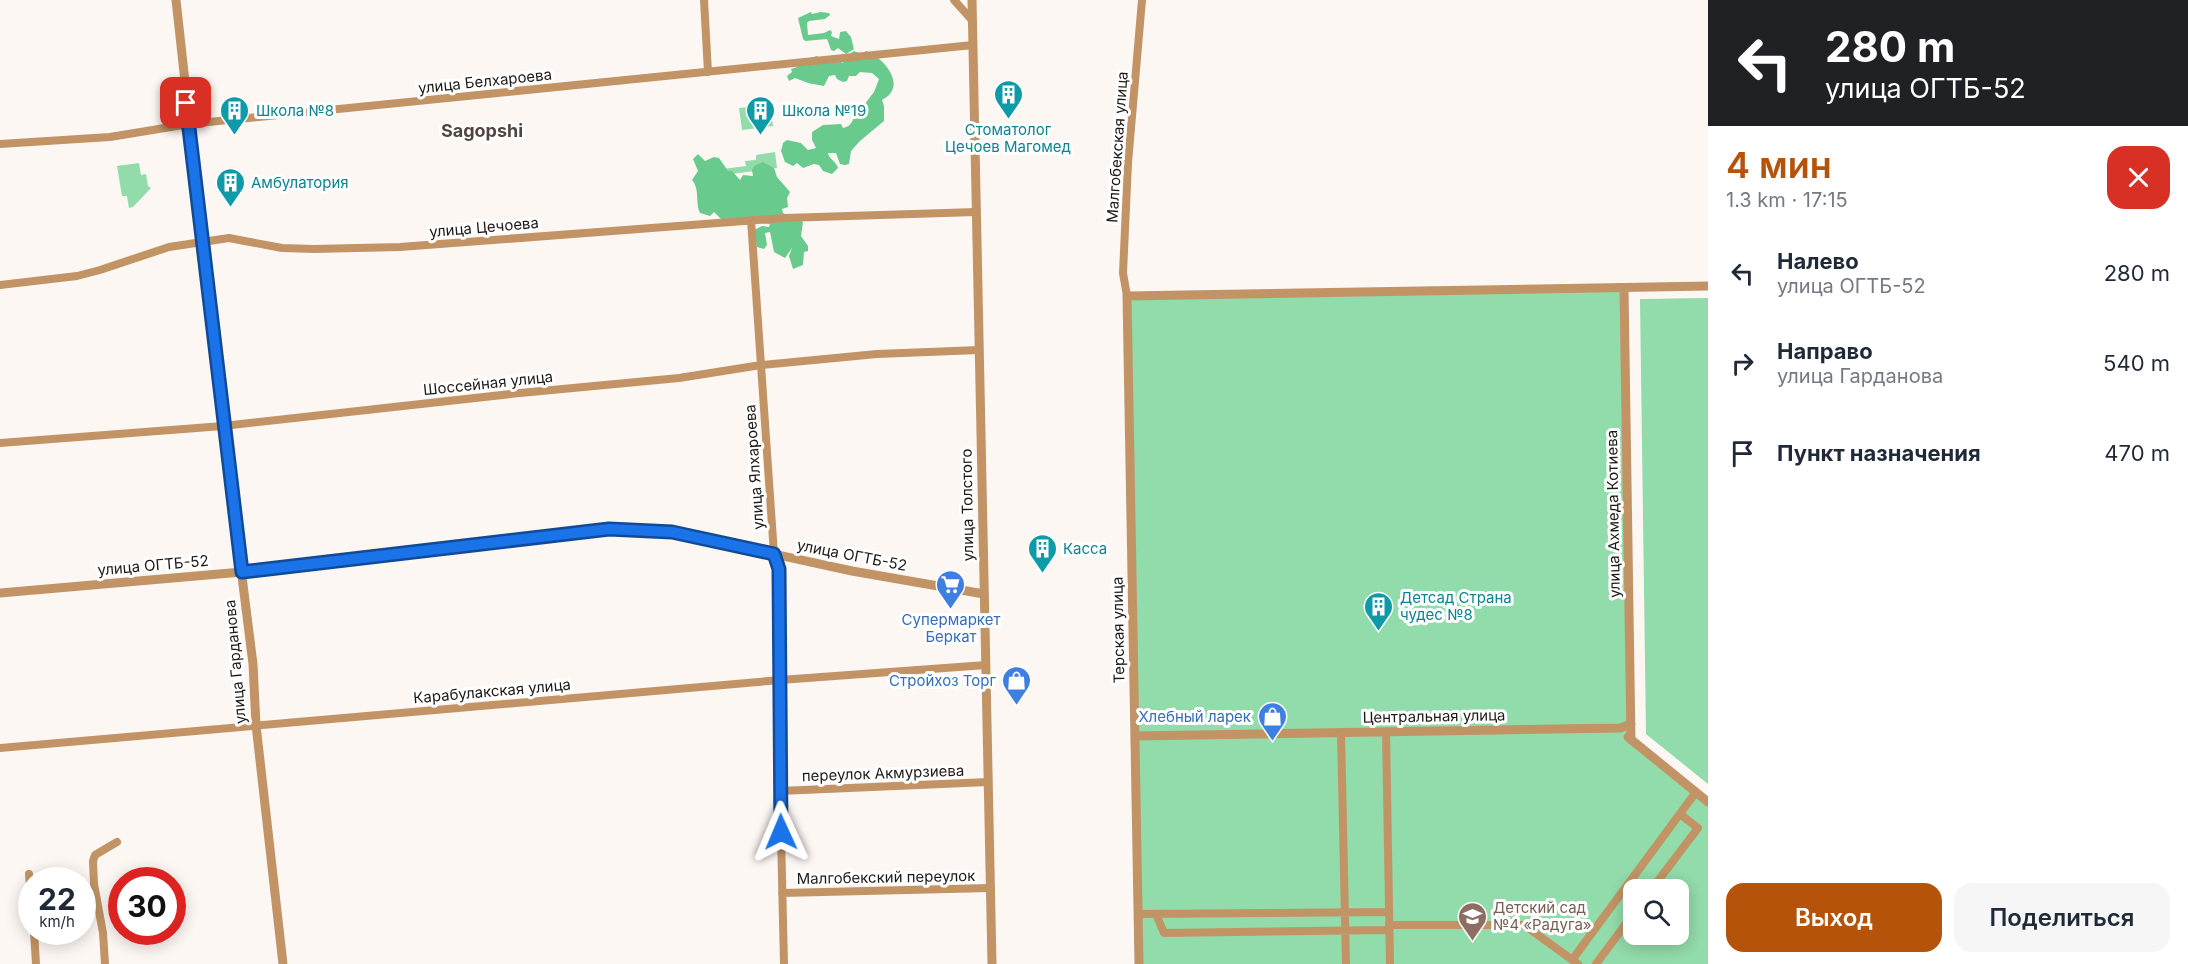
<!DOCTYPE html>
<html lang="ru">
<head>
<meta charset="utf-8">
<style>
  :root { --surface:#fff; --page:#f6f6f7; --text:#1f2937; --muted:#747a83; --accent:#b45309 }
  body { margin:0; font-family:Inter,sans-serif; background:var(--page); color:var(--text); height:100vh; display:flex; flex-direction:column; font-size:22px; white-space:nowrap }
  * { box-sizing:border-box; margin:0 }
  p { font-size:20px; color:var(--muted) }
  .icon { flex:none; width:33px; height:33px; fill:none; stroke:currentColor; stroke-width:2; stroke-linecap:round; stroke-linejoin:round }
  .map { position:relative; flex:1; overflow:hidden }
  .sheet { display:flex; flex-direction:column; background:var(--surface); width:480px }
  .sheet>* { flex:none }
  .hud { background:#202124; color:#fff; overflow:hidden }
  .tools { position:absolute; left:1623px; top:879px; display:grid; gap:12px }
  .tools a { display:grid; place-items:center; width:66px; height:66px; border-radius:12px; background:var(--surface); box-shadow:0 3px 15px #0003; font-size:30px }
  .speed { position:absolute; left:18px; top:867px; display:flex; gap:12px; font-size:30px; font-weight:700; text-align:center }
  .speed>* { display:grid; place-content:center; width:78px; height:78px; border-radius:50%; background:var(--surface); box-shadow:0 3px 15px #0003; line-height:1 }
  .speed small { font-size:15px; font-weight:400 }
  .speed .limit { border:9px solid #d22; background:#fff; color:#111 }
  .pin { position:absolute; display:grid; place-items:center; width:51px; height:51px; color:#fff; margin:-26px; border-radius:12px; box-shadow:0 3px 9px #0006 }
  .me { position:absolute; width:66px; margin:-33px; rotate:359deg; stroke-linejoin:round; filter:drop-shadow(0 0 4px #0008) }
  .turn { display:flex; align-items:center; gap:21px; height:126px; padding:0 18px; font-size:27px }
  .turn .icon { width:78px; height:78px; stroke-width:2.5 }
  .turn b { display:block; font-size:42px; line-height:51px }
  .round { display:grid; place-items:center; flex:none; width:63px; height:63px; border-radius:18px; background:var(--page) }
  .overview { display:flex; align-items:center; justify-content:space-between; height:102px; padding:0 18px }
  h1 { font-size:36px; font-weight:600; line-height:45px; color:var(--accent) }
  .cta { display:flex; gap:12px; margin-top:auto; padding:12px 18px }
  .cta a { flex:1; height:69px; border-radius:18px; background:var(--accent); color:#fff; font-size:24px; font-weight:600; line-height:69px; text-align:center }
  .cta a+a { background:var(--page); color:var(--text) }
  ul { padding:0; list-style:none }
  li { display:flex; align-items:center; gap:18px; height:90px; padding:0 18px }
  li div { flex:1 }
  li b { display:block; font-size:22px }
  li em { font-style:normal }
  main { display:flex; flex:1; min-height:0 }
  .map>svg:first-child { display:block }
  .green { fill:#92dbaa; fill-rule:evenodd }
  .forest { fill:#69ca8d }
  .lines { fill:none; stroke-linecap:round; stroke-linejoin:round }
  .minor { stroke:#c29465; stroke-width:8 }
  .tertiary { stroke:#c29465; stroke-width:9 }
  .route-casing { stroke:#114b97; stroke-width:15 }
  .route { stroke:#1a73e8; stroke-width:10 }
  .labels { text-anchor:middle; dominant-baseline:central; stroke-width:6; stroke-linejoin:round; paint-order:stroke }
  .street-label { font-size:15px; fill:#1e1916; stroke:#fff }
  .culture-label { font-size:15px; fill:#0d838f; stroke:#fff; text-anchor:start }
  .shop-label { font-size:15px; fill:#366cbe; stroke:#fff; text-anchor:end }
  .education-label { font-size:15px; fill:#785e54; stroke:#fff; text-anchor:start }
  .quarter-label { font-size:18px; font-weight:bold; fill:#51463f; stroke:#fff }
</style>
</head>
<body>
<main>
<div class="map">
<svg width="1708" height="964" viewBox="0 0 1708 964">
  <rect width="100%" height="100%" fill="#fdf7f4"/>
  <!-- green -->
  <path class="green" d="M 770,105 L 773,126 L 742,130 L 739,108 Z
    M 775,152 L 777,168 L 724,175 L 723,169 L 746,166 L 745,161 L 756,160 L 756,155 Z
    M 139,163 L 141,175 L 146,174 L 148,186 L 151,188 L 133,207 L 129,208 L 127,196 L 122,196 L 117,166 Z
    M 1624,288 L 1631,740 L 1708,802 L 1708,964 L 1139,964 L 1127,296 ZM 1634,890 L 1678,890 L 1678,934 L 1634,934 Z
    M 1708,298 L 1708,784 L 1646,734 L 1640,299 Z"/>
  <!-- forest -->
  <path class="forest" d="M 811,12 L 812,14 L 821,12 L 829,13 L 830,15 L 825,19 L 809,21 L 807,23 L 808,35 L 824,33 L 830,30 L 832,32 L 831,36 L 839,39 L 840,32 L 846,31 L 851,37 L 854,49 L 846,54 L 838,48 L 834,51 L 831,50 L 827,39 L 805,41 L 803,39 L 798,18 Z
    M 854,51 L 861,54 L 866,51 C 885,58 908,87 882,100 L 884,106 L 884,121 L 860,141 L 851,151 L 849,164 L 845,165 L 840,164 L 836,153 L 828,153 C 829,159 836,161 838,168 L 832,174 L 823,171 L 819,165 L 814,164 L 803,168 L 797,163 L 793,166 L 785,162 L 781,151 L 783,143 L 787,140 L 801,143 L 808,150 L 816,148 L 812,140 L 812,132 L 823,125 L 841,124 L 843,128 C 855,126 853,114 858,105 L 864,105 L 874,92 L 879,79 L 872,73 L 860,72 L 856,76 L 849,76 L 847,81 L 843,82 L 837,79 L 835,75 L 829,76 L 824,86 L 808,83 L 795,78 L 789,81 L 787,76 L 792,72 L 791,69 L 797,67 L 800,61 L 817,56 L 820,58 L 828,56 L 843,63 L 845,57 Z
    M 698,154 L 705,161 L 714,157 L 719,158 L 728,171 L 732,171 L 740,180 L 743,175 L 753,176 L 752,170 L 754,166 L 763,162 L 774,168 L 777,177 L 790,192 L 787,198 L 788,207 L 782,209 L 783,213 L 803,222 L 801,236 L 808,246 L 808,251 L 804,252 L 803,265 L 793,269 L 789,256 L 792,248 L 785,258 L 774,252 L 770,232 L 765,233 L 767,245 L 764,249 L 757,247 L 754,230 L 762,226 L 769,227 L 770,224 L 722,220 L 714,212 L 710,216 L 700,213 C 695,202 700,189 692,180 L 698,171 L 693,159 Z"/>
  <g class="lines">
    <!-- minor -->
    <path class="minor" d="M 704,0 L 708,72
      M 954,0 L 972,20
      M 0,144 L 110,137 L 189,124 L 973,45
      M 751,220 L 774,554 L 779,569 L 780,791 L 784,964
      M 0,285 L 77,276 L 100,270 L 169,247 L 229,238 L 282,248 L 314,249 L 400,247 L 785,218 L 976,212
      M 1127,296 L 1123,273 L 1128,163 L 1142,0
      M 0,443 L 223,426 L 520,393 L 679,378 L 761,365 L 877,354 L 979,350
      M 1386,732 L 1390,964
      M 1341,733 L 1346,964
      M 0,748 L 780,680 L 986,665
      M 780,791 L 988,782
      M 29,874 L 32,912
      M 1651,890 L 1698,828 L 1680,814
      M 782,893 L 990,888
      M 1138,914 L 1389,912
      M 1156,914 L 1164,933 L 1389,930
      M 1389,925 L 1524,925 L 1578,964
      M 34,932 L 36,964
      M 1572,960 L 1696,792
      M 105,964 L 103,933 L 94,884 L 93,861 L 95,855 L 117,842
      M 1596,964 L 1634,913"/>
    <!-- tertiary -->
    <path class="tertiary" d="M 176,0 L 223,426 L 253,664 L 256,725 L 283,964
      M 972,0 L 992,964
      M 1624,288 L 1631,740
      M 0,593 L 242,572 L 609,529 L 672,532 L 852,571 L 984,594
      M 1135,736 L 1620,728 L 1631,724
      M 1628,737 L 1708,802
      M 1139,964 L 1127,296 L 1708,286"/>
  </g>
  <g class="lines">
    <defs>
      <path id="route" d="M 186,103 L 242,572 L 609,529 L 672,532 L 774,554 L 779,569 L 781,832"/>
    </defs>
    <!-- route casing -->
    <use href="#route" class="route-casing"/>
    <!-- route -->
    <use href="#route" class="route"/>
  </g>
  <!-- icons -->
  <defs>
    <symbol id="building-pin" viewBox="-11 -11 22 30"><path d="M0 17L-7.5 6A9.5 9.5 0 1 1 7.5 6Z" fill="#0f9aa8" stroke="#fff"/><path d="M-4-6H4V6H1V3H-1V6H-4ZM-2.5-4.3h1.7v1.8h-1.7ZM.8-4.3h1.7v1.8H.8ZM-2.5-1h1.7V.8h-1.7ZM.8-1h1.7V.8H.8Z" fill="#fff"/></symbol>
    <symbol id="supermarket-pin" viewBox="-11 -11 22 30"><path d="M0 17L-7.5 6A9.5 9.5 0 1 1 7.5 6Z" fill="#3f7fe0" stroke="#fff"/><path d="M-6-5.5h2.5l.6 2H6L4.5 2H-2.5L-4.4-4H-6ZM-1.5 3.2a1.3 1.3 0 1 0 .1 0ZM3 3.2a1.3 1.3 0 1 0 .1 0Z" fill="#fff"/></symbol>
    <symbol id="shop-pin" viewBox="-11 -11 22 30"><path d="M0 17L-7.5 6A9.5 9.5 0 1 1 7.5 6Z" fill="#3f7fe0" stroke="#fff"/><path d="M-5-2.5h2.3a2.7 3.5 0 0 1 5.4 0H5L5.5 6h-11ZM-1.5-2.5h3a1.5 2.3 0 0 0-3 0Z" fill="#fff"/></symbol>
    <symbol id="school-pin" viewBox="-11 -11 22 30"><path d="M0 17L-7.5 6A9.5 9.5 0 1 1 7.5 6Z" fill="#8d6e63" stroke="#fff"/><path d="M0-5L7-2L0 1L-7-2ZM-4 1L0 2.5L4 1V4Q0 6-4 4Z" fill="#fff"/></symbol>
  </defs>
  <g fill-rule="evenodd">
    <use href="#building-pin" x="992" y="78" width="33" height="45"/>
    <use href="#building-pin" x="218" y="94" width="33" height="45"/>
    <use href="#building-pin" x="744" y="94" width="33" height="45"/>
    <use href="#building-pin" x="214" y="166" width="33" height="45"/>
    <use href="#building-pin" x="1026" y="532" width="33" height="45"/>
    <use href="#supermarket-pin" x="934" y="568" width="33" height="45"/>
    <use href="#building-pin" x="1362" y="590" width="33" height="45"/>
    <use href="#shop-pin" x="1000" y="664" width="33" height="45"/>
    <use href="#shop-pin" x="1256" y="700" width="33" height="45"/>
    <use href="#school-pin" x="1456" y="900" width="33" height="45"/>
  </g>
  <g class="labels">
    <!-- street labels -->
    <g class="street-label">
      <text transform="translate(485 81) rotate(-6)">улица Белхароева</text>
      <text transform="translate(1117 147) rotate(-86)">Малгобекская улица</text>
      <text transform="translate(484 227) rotate(-5)">улица Цечоева</text>
      <text transform="translate(488 383) rotate(-6)">Шоссейная улица</text>
      <text transform="translate(754 467) rotate(-94)">улица Ялхароева</text>
      <text transform="translate(967 505) rotate(-91)">улица Толстого</text>
      <text transform="translate(1613 514) rotate(-91)">улица Ахмеда Котиева</text>
      <text transform="translate(852 555) rotate(11)">улица ОГТБ-52</text>
      <text transform="translate(153 565) rotate(-5)">улица ОГТБ-52</text>
      <text transform="translate(1118 630) rotate(-91)">Терская улица</text>
      <text transform="translate(235 662) rotate(-95)">улица Гарданова</text>
      <text transform="translate(492 691) rotate(-5)">Карабулакская улица</text>
      <text transform="translate(1434 716) rotate(-1)">Центральная улица</text>
      <text transform="translate(883 773) rotate(-2)">переулок Акмурзиева</text>
      <text transform="translate(886 877) rotate(-1)">Малгобекский переулок</text>
    </g>
    <!-- culture labels -->
    <g class="culture-label">
      <text x="256" y="110">Школа №8</text>
      <text x="782" y="110">Школа №19</text>
      <text x="1008" y="129" text-anchor="middle">Стоматолог<tspan x="1008" dy="17">Цечоев Магомед</tspan></text>
      <text x="251" y="182">Амбулатория</text>
      <text x="1063" y="548">Касса</text>
      <text x="1400" y="597">Детсад Страна<tspan x="1400" dy="17">чудес №8</tspan></text>
    </g>
    <!-- shop labels -->
    <g class="shop-label">
      <text x="951" y="619" text-anchor="middle">Супермаркет<tspan x="951" dy="17">Беркат</tspan></text>
      <text x="996" y="680">Стройхоз Торг</text>
      <text x="1251" y="716">Хлебный ларек</text>
    </g>
    <!-- education labels -->
    <g class="education-label">
      <text x="1493" y="907">Детский сад<tspan x="1493" dy="17">№4 «Радуга»</tspan></text>
    </g>
    <!-- quarter labels -->
    <g class="quarter-label">
      <text x="482" y="130">Sagopshi</text>
    </g>
  </g>
</svg>
<div class="tools">
<a><svg class="icon" aria-label="search" viewBox="0 0 24 24"><circle cx="10" cy="10" r="6"/><path d="M15 15l6 6"/></svg></a>
</div>
<div class="speed"><div>22<small>km/h</small></div><div class="limit">30</div></div>
<div class="pin" style="left:186px;top:103px;background:#d93025"><svg class="icon" aria-label="arrive" viewBox="0 0 24 24"><path d="M6 21V4h12l-3 4 3 4H6"/></svg></div>
<svg class="me" style="left:781px;top:832px" viewBox="-20 -20 40 40"><path d="M0-17L14 15 0 8-14 15z" fill="#1a73e8" stroke="#fff" stroke-width="4"/></svg>
</div>
<section class="sheet">
<div class="hud">
<div class="turn"><svg class="icon" aria-label="left" viewBox="0 0 24 24"><path d="M17 20v-9H6M10 6l-5 5 5 5"/></svg><div><b>280 m</b>улица ОГТБ-52</div></div>
</div>
<div class="overview"><div><h1>4 мин</h1><p>1.3 km · 17:15</p></div><a class="round" style="background:#d93025;color:#fff"><svg class="icon" aria-label="close" viewBox="0 0 24 24"><path d="M6 6l12 12M18 6L6 18"/></svg></a></div>
<ul>
<li><svg class="icon" aria-label="left" viewBox="0 0 24 24"><path d="M17 20v-9H6M10 6l-5 5 5 5"/></svg><div><b>Налево</b><p>улица ОГТБ-52</p></div><em>280 m</em></li>
<li><svg class="icon" aria-label="right" viewBox="0 0 24 24"><path d="M7 20v-9h11M14 6l5 5-5 5"/></svg><div><b>Направо</b><p>улица Гарданова</p></div><em>540 m</em></li>
<li><svg class="icon" aria-label="arrive" viewBox="0 0 24 24"><path d="M6 21V4h12l-3 4 3 4H6"/></svg><div><b>Пункт назначения</b></div><em>470 m</em></li>
</ul>
<div class="cta"><a>Выход</a><a>Поделиться</a></div>
</section>
</main>
</body>
</html>
